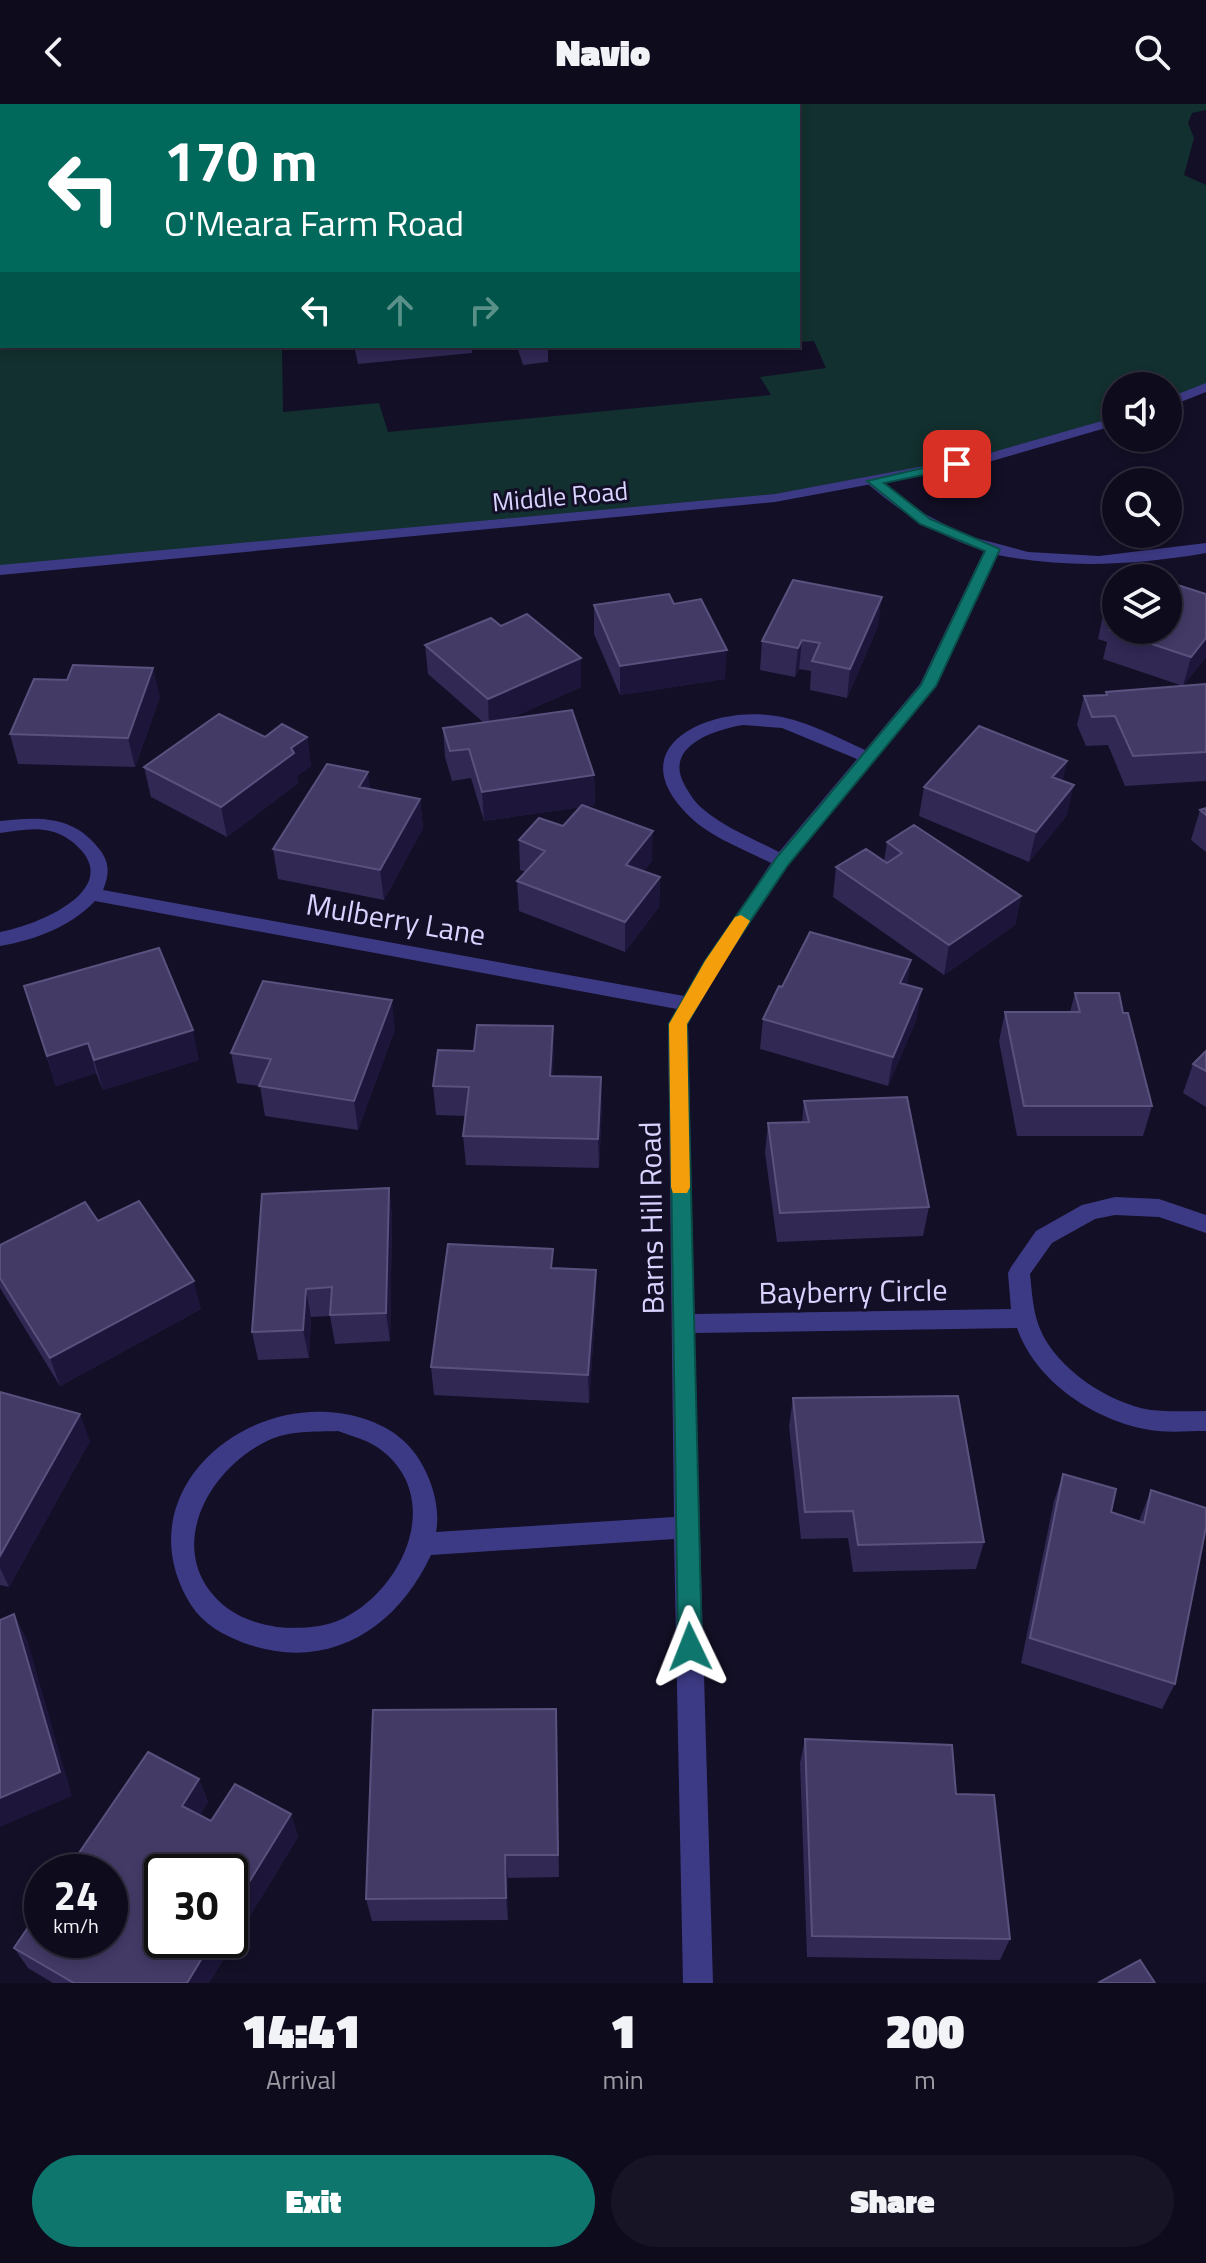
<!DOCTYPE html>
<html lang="en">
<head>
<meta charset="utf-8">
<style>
  :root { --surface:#0e0b1c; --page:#171425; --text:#f1f3f6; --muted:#9b9ba3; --line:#2e2b3b; --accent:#0f766e }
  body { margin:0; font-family:"Titillium Web",sans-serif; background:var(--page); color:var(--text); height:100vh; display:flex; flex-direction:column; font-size:30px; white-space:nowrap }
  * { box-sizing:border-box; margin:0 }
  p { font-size:26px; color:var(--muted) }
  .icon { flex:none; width:44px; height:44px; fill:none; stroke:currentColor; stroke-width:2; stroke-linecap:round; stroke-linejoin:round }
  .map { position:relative; height:1879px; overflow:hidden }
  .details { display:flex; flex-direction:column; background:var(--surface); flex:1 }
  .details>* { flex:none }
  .hud { position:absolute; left:0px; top:0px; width:800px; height:244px; box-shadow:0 4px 12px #0003,0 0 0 2px var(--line); background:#00695c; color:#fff; overflow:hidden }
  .buttons { position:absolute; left:1102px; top:268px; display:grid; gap:16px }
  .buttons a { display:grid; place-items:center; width:80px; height:80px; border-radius:50%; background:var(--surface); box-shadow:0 4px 12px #0003,0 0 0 2px var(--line); font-size:40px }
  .speed { position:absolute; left:24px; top:1750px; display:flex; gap:16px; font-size:40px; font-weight:700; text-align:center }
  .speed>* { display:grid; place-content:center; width:104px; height:104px; border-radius:50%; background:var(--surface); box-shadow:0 4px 12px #0003,0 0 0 2px var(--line); line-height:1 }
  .speed small { font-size:20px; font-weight:400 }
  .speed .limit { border:4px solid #111; border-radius:12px; background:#fff; color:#111 }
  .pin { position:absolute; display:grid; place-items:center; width:68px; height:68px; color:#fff; margin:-34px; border-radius:16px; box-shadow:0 4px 12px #0006 }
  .me { position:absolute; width:88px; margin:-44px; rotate:358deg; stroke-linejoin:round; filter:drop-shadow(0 0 6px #0008) }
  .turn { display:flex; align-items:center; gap:28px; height:168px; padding:0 32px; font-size:36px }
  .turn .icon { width:104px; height:104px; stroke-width:2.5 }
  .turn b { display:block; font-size:56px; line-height:68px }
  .lanes { display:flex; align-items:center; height:76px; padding:0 32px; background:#0003; justify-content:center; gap:40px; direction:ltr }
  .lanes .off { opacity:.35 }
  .eta { display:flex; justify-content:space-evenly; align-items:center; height:136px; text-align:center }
  .eta b { font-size:48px; font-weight:800; line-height:56px }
  .primary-button { display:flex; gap:16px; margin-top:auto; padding:16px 32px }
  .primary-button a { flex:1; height:92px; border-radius:48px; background:var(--accent); color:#fff; font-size:32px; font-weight:800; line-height:92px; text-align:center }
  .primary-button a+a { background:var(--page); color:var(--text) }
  header { display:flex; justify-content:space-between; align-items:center; height:104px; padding:0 32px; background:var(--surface); font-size:36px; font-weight:800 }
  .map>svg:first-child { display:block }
  .green { fill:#12302f; fill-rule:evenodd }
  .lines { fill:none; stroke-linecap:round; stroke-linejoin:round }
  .minor { fill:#3d3a85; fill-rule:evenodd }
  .tertiary { fill:#3d3a85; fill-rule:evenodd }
  .wall { fill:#312854 }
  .shaded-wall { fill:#1d163a }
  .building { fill:#433a66; stroke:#5a527e; stroke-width:2 }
  .route { fill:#0f766e; stroke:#0a4d48; stroke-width:2 }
  .slow { fill:#f59e0b }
  .labels { text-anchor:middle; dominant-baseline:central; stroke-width:6; stroke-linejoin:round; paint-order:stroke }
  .far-street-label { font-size:26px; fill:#d9d4ff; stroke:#130f26 }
  .street-label { font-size:30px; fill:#d9d4ff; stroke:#130f26 }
</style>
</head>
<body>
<header><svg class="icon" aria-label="back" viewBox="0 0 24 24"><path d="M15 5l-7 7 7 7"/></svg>Navio<svg class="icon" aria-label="search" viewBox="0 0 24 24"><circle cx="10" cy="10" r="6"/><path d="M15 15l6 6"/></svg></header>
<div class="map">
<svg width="1206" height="1879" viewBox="0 0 1206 1879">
  <rect width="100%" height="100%" fill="#130f26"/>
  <!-- green -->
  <path class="green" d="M 0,0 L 1206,0 L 1206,6 L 1192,9 L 1188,19 L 1194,34 L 1184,71 L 1206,81 L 1206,283 L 1168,299 L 1168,282 L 1116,282 L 1116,317 L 985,355 L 775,394 L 0,466 ZM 2,2 L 798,2 L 798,238 L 814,237 L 826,264 L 760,273 L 771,291 L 388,328 L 379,299 L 283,308 L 282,242 L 2,242 Z"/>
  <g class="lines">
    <!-- minor -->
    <path class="minor" d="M 873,373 L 925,410 L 965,431 L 1028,448 L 1099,452 L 1206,439 L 1206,449 C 1136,461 1068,465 998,451 L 936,582 L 788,761 L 719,866 L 688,920 L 694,1210 L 1011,1205 L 1008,1169 L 1011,1163 L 1036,1127 L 1082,1101 L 1115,1093 L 1159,1095 L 1206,1111 L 1206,1129 L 1159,1113 L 1115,1111 L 1095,1115 L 1052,1139 L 1030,1170 C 1032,1189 1033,1208 1040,1225 C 1057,1265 1108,1299 1151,1306 C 1169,1308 1188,1307 1206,1307 L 1206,1327 C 1187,1327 1168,1329 1150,1326 C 1095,1317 1036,1278 1017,1224 L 694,1229 L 713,1879 L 683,1879 L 674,1435 L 431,1451 C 396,1526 327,1569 244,1539 C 223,1531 203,1520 191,1501 C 120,1387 253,1278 365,1315 C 391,1324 411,1338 424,1364 C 434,1383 440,1407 436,1428 L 674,1413 L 668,920 L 677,905 L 95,797 C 70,823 35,836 0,842 L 0,828 C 31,823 118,790 82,747 C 73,737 63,730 50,727 C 34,723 17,727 0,729 L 0,717 C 35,713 70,711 95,740 C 109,755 111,767 103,786 L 684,892 L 771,759 C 744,745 709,733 687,710 C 621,643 706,604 768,611 C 802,614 834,632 865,646 L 920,580 L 984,447 C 939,432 904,411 868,380 L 868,374 ZM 743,621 L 782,624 L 857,655 L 779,748 C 754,735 725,724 703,705 C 695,699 689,689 684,680 C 664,642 714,626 743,621 ZM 338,1327 C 351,1332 365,1335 377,1343 C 446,1390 405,1485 342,1515 C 322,1524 299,1525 277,1523 C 259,1520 242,1515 227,1504 C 161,1452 205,1367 267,1337 C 290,1326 313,1328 338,1327 Z"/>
    <!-- tertiary -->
    <path class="tertiary" d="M 1206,279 L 1206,288 L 1168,303 L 1168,294 Z
      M 1116,313 L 1116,321 L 985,359 L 775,398 L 0,471 L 0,461 L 775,390 L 983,351 Z"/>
  </g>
  <!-- wall -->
  <path class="wall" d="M 354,242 L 472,242 L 472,249 L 358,260 Z
    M 517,242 L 548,242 L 548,258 L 523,261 Z
    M 1206,490 L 1206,553 L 1183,582 L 1206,580 L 1206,677 L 1125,682 L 1108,641 L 1086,642 L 1077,621 L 1084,592 L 1106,591 L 1106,588 L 1183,582 L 1103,555 L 1107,538 L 1098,535 L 1104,506 L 1116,491 L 1116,526 Z
    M 674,500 L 725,575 L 620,591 L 594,530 L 594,501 Z
    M 501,522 L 581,583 L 511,614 L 594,671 L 595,701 L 585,702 L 652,757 L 644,767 L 660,773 L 659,803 L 625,848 L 519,807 L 517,777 L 526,768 L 520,766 L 519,736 L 563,722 L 581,703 L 484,717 L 471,674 L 452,677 L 445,653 L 443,624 L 483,618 L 428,570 L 425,541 Z
    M 878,522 L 847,594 L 810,586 L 811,567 L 799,565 L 795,573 L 760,566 L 762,537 Z
    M 67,576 L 160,593 L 135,663 L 18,660 L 10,630 Z
    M 265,633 L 307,633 L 311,662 L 297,672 L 298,679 L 227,733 L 151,693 L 144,663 Z
    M 1063,677 L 1067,711 L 1029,758 L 919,712 L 924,683 Z
    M 370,685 L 420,695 L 423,724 L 384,796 L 278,775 L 273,745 Z
    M 1206,704 L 1206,748 L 1191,736 L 1200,706 Z
    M 887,738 L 1021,792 L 1015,821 L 944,871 L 833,793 L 836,763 L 884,757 Z
    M 911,856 L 907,880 L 917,914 L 888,982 L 760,945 L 763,915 L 782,883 Z
    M 24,882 L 199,956 L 103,986 L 96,969 L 56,982 Z
    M 1075,889 L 1123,909 L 1152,1002 L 1143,1032 L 1017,1032 L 999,937 L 1005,908 L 1070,908 Z
    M 395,925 L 358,1026 L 265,1012 L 260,982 L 237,979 L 231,949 Z
    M 1206,947 L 1206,1003 L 1183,989 L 1193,960 Z
    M 554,952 L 552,972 L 602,1002 L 599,1064 L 466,1061 L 463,1032 L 466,1012 L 436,1011 L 433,982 Z
    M 804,997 L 929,1103 L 923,1132 L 777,1138 L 765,1048 L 768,1019 L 802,1018 Z
    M 389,1084 L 392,1113 L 390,1237 L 335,1240 L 330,1212 L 311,1213 L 309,1254 L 258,1256 L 252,1228 Z
    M 98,1117 L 201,1205 L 60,1282 L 0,1184 L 0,1141 Z
    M 596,1166 L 596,1195 L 589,1299 L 434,1291 L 431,1263 Z
    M 0,1288 L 90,1337 L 9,1483 L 0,1481 Z
    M 793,1294 L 984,1438 L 976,1465 L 853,1468 L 848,1434 L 801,1435 L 789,1322 Z
    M 1063,1370 L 1111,1408 L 1139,1417 L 1151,1386 L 1175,1580 L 1162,1605 L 1021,1559 L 1054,1397 Z
    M 556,1605 L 559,1773 L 508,1774 L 508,1816 L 372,1817 L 366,1795 Z
    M 805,1635 L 1010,1835 L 1000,1856 L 807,1853 L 800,1659 Z
    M 199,1675 L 208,1698 L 200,1711 L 211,1717 L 291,1710 L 298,1733 L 209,1879 L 53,1879 L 28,1864 L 14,1844 Z"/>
  <!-- shaded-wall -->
  <path class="shaded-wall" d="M 882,493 L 878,522 L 847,594 L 850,565 Z
    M 1206,534 L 1206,553 L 1183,582 L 1191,553 Z
    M 802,536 L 799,565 L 795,573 L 798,544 Z
    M 727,546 L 725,575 L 620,591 L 620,562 Z
    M 581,554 L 581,583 L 489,624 L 488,595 Z
    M 153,564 L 160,593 L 135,663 L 128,634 Z
    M 307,633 L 311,662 L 297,672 L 298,679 L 227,733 L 221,703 L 291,644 Z
    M 1067,657 L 1061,686 L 1052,673 Z
    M 368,668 L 372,697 L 359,683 Z
    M 594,671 L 595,701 L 484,717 L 482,688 Z
    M 1074,681 L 1067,711 L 1029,758 L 1036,728 Z
    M 420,695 L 423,724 L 384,796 L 380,766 Z
    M 653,727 L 652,757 L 625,790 L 626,761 Z
    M 660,773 L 659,803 L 625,848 L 625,818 Z
    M 1021,792 L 1015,821 L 944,871 L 949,841 Z
    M 911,856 L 906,885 L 900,879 Z
    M 922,885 L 917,914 L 888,982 L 893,953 Z
    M 392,896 L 395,925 L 358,1026 L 354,997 Z
    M 553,922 L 554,952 L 550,1001 L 550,972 Z
    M 193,926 L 199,956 L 103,986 L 94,956 Z
    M 88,939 L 96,969 L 56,982 L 47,952 Z
    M 601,973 L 602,1002 L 599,1064 L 598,1035 Z
    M 389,1084 L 392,1113 L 390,1237 L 386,1209 Z
    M 596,1166 L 596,1195 L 589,1299 L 588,1271 Z
    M 194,1177 L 201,1205 L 60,1282 L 50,1254 Z
    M 306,1185 L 311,1213 L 309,1254 L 303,1226 Z
    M 80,1310 L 90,1337 L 9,1483 L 0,1464 L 0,1452 Z
    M 14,1510 L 27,1535 L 72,1692 L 0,1723 L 0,1694 Z
    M 199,1675 L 208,1698 L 192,1725 L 182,1702 Z
    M 291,1710 L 298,1733 L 209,1879 L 187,1879 L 213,1836 L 230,1836 L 230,1809 Z
    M 505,1751 L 508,1774 L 508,1816 L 506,1794 Z"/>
  <!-- building -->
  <path class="building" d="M 1134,468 L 1154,474 L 1129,474 Z
    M 793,476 L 882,493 L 850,565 L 812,557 L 820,539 L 802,536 L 798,544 L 762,537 Z
    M 1168,478 L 1206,490 L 1206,534 L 1191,553 L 1110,526 L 1116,517 L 1116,526 L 1168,526 Z
    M 669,490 L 674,500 L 701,495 L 727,546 L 620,562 L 594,501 Z
    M 1116,491 L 1116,509 L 1104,506 Z
    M 527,510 L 581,554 L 488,595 L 425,541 L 491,514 L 501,522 Z
    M 73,561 L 153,564 L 128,634 L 10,630 L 34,575 L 67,576 Z
    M 1206,580 L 1206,648 L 1133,652 L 1115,612 L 1092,613 L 1084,592 L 1107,591 L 1106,588 Z
    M 572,606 L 594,671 L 482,688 L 469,645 L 450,647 L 443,624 Z
    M 219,610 L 265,633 L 282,620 L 307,633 L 291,644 L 294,649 L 221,703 L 144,663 Z
    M 979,622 L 1067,657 L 1052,673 L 1074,681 L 1036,728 L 924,683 Z
    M 327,660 L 368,668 L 359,683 L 420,695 L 380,766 L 273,745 Z
    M 582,701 L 653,727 L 626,761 L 660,773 L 625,818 L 517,777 L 545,747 L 519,736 L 539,714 L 563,722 Z
    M 1206,704 L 1206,711 L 1200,706 Z
    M 914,721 L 1021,792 L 949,841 L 836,763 L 866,745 L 887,759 L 902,749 L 887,738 Z
    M 810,828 L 911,856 L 900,879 L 922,885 L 893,953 L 763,915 L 779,882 L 782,883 Z
    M 159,844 L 193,926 L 94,956 L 88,939 L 47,952 L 24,882 Z
    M 263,877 L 392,896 L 354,997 L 259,982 L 271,955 L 231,949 Z
    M 1075,889 L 1119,889 L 1123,909 L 1128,909 L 1152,1002 L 1024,1002 L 1005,908 L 1080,908 Z
    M 477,921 L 553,922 L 550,972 L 601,973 L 598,1035 L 463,1032 L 469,983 L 433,982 L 438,946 L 474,947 Z
    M 1206,947 L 1206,967 L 1193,960 Z
    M 907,993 L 929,1103 L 780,1109 L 768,1019 L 809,1018 L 804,997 Z
    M 389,1084 L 386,1209 L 330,1211 L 332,1183 L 306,1185 L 303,1226 L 252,1228 L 262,1090 Z
    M 139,1097 L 194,1177 L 50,1254 L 0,1174 L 0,1141 L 85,1098 L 98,1117 Z
    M 448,1140 L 553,1145 L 551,1164 L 596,1166 L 588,1271 L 431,1263 Z
    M 0,1288 L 80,1310 L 0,1452 Z
    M 958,1292 L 984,1438 L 858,1441 L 853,1407 L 805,1408 L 793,1294 Z
    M 1063,1370 L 1116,1385 L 1111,1408 L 1144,1419 L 1151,1386 L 1206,1404 L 1206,1423 L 1175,1580 L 1030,1534 Z
    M 14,1510 L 60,1668 L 0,1694 L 0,1516 Z
    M 556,1605 L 558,1751 L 505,1751 L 506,1794 L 366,1795 L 373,1606 Z
    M 805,1635 L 952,1641 L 956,1690 L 994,1691 L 1010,1835 L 812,1832 Z
    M 148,1648 L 199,1675 L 182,1702 L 211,1717 L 235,1680 L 291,1710 L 230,1809 L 230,1768 L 162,1768 L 162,1836 L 213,1836 L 187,1879 L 74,1879 L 14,1844 L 42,1803 L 42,1836 L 110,1836 L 110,1768 L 66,1768 Z
    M 1140,1856 L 1155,1879 L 1098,1879 Z"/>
  <!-- route -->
  <path class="route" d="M 957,356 L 962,357 L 962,363 L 884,379 L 930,415 L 1000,445 L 936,582 L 788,761 L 718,865 L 687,920 L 702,1543 L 698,1551 L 690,1554 L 681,1551 L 678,1543 L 669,920 L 705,857 L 777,753 L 921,581 L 985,447 L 920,420 L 867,377 Z"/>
  <!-- slow -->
  <path class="slow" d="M 741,811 L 750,817 L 687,920 L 690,1083 L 687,1089 L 673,1089 L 671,1083 L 669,920 L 705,857 L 735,813 Z"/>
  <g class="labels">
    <!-- far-street labels -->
    <g class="far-street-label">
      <text transform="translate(560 392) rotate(-5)">Middle Road</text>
    </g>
    <!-- street labels -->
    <g class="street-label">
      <text transform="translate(396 815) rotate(10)">Mulberry Lane</text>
      <text transform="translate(651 1114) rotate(-91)">Barns Hill Road</text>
      <text transform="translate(853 1187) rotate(-1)">Bayberry Circle</text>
    </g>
  </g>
</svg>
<div class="buttons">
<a><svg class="icon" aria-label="sound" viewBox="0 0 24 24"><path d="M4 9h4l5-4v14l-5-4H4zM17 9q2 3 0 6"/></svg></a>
<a><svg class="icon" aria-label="search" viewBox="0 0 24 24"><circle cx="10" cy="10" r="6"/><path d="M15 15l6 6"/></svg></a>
<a><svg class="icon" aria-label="layers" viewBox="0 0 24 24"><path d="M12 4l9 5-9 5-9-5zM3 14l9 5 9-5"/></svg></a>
</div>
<div class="speed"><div>24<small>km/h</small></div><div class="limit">30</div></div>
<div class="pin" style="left:957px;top:360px;background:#d93025"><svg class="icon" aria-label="arrive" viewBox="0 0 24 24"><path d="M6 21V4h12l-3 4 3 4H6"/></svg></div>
<svg class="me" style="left:690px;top:1543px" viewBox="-20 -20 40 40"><path d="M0-17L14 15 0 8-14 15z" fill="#0f766e" stroke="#fff" stroke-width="4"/></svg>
<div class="hud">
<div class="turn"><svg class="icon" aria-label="left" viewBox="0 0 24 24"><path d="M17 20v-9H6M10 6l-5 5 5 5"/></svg><div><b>170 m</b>O'Meara Farm Road</div></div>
<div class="lanes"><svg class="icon" aria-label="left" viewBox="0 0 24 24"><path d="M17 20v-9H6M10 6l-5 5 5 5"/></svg><svg class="icon off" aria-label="ahead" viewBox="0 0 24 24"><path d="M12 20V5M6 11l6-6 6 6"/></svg><svg class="icon off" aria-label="right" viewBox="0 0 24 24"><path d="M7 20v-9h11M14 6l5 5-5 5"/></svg></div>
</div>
</div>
<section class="details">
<div class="eta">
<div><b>14:41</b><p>Arrival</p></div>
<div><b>1</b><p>min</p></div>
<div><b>200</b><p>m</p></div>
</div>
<div class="primary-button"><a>Exit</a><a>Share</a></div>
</section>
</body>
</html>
